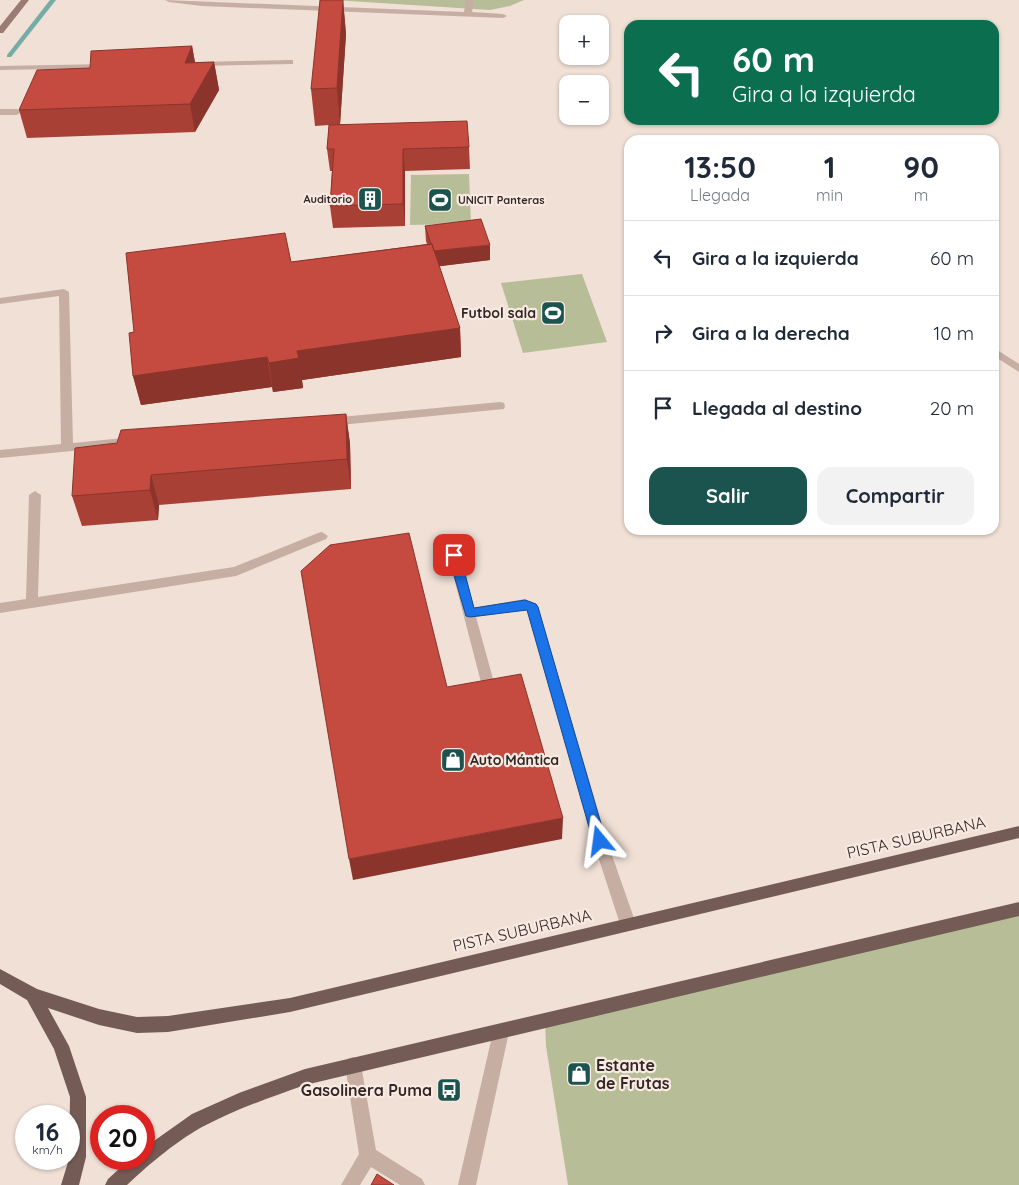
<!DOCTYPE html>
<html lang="es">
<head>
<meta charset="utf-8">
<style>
  :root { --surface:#fff; --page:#f2f2f3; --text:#1f2937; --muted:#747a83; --line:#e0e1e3; --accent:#1b534e }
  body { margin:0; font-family:Quicksand,sans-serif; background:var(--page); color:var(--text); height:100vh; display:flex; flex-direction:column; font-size:19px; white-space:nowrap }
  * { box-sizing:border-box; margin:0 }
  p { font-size:16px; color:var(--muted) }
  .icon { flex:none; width:28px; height:28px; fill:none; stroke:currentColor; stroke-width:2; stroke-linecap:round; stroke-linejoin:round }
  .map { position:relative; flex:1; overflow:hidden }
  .details { position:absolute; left:624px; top:135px; width:375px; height:400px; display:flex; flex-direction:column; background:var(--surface); border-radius:15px; box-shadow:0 1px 4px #0004 }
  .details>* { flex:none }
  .top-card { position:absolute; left:624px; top:20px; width:375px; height:105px; border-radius:15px; box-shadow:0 1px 4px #0004; background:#0b6e4f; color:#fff; overflow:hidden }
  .tools { position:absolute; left:559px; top:15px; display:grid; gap:10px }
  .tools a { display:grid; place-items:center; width:50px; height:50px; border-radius:10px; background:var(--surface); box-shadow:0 1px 4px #0004; font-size:25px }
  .speed { position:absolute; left:15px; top:1105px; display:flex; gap:10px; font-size:25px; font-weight:700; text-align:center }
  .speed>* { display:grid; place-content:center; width:65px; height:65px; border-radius:50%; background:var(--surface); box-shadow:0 1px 4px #0004; line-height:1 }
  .speed small { font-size:12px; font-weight:400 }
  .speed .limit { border:8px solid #d22; background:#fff; color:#111 }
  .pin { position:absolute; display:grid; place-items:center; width:42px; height:42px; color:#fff; margin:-21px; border-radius:10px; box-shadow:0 2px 8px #0006 }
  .me { position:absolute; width:55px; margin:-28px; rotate:344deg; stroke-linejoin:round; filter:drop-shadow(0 0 4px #0008) }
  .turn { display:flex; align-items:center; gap:18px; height:105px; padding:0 25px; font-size:22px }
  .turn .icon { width:65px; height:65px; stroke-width:2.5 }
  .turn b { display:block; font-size:35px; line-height:42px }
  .eta { display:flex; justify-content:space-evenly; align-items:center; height:85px; text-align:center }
  .eta b { font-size:30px; font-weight:700; line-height:35px }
  .action { display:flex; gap:10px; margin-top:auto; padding:10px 25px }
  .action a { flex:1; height:58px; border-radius:15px; background:var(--accent); color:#fff; font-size:20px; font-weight:700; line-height:58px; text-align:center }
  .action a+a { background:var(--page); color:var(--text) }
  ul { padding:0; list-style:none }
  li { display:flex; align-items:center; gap:15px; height:75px; padding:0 25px; border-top:1px solid var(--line) }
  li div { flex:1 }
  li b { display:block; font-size:19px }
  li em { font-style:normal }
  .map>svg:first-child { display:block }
  .green { fill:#b7be97 }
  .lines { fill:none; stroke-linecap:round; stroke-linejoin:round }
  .stream { fill:#76aca6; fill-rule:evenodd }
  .lane { fill:#c7aea3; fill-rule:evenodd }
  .street { fill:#c7aea3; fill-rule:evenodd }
  .secondary { fill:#9b7c74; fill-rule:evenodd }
  .primary { fill:#745b56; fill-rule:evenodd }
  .wall { fill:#a94036 }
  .shaded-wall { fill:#8a342c }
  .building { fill:#c54a3f; stroke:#8a342c }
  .route { fill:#1a73e8; stroke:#114b97 }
  .labels { text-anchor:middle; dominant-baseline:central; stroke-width:4.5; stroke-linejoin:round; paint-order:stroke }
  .far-poi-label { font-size:11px; font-weight:bold; fill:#322725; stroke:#f8eae2; text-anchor:end }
  .poi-label { font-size:14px; font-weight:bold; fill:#322725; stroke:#f8eae2; text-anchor:end }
  .near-street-label { font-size:16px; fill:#322725; stroke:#f8eae2 }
  .near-poi-label { font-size:16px; font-weight:bold; fill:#322725; stroke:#f8eae2; text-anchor:start }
</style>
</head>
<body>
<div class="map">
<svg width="1019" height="1185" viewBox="0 0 1019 1185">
  <rect width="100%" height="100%" fill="#f0e0d6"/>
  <!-- green -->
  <path class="green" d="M 333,0 L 524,0 L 510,6 L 490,10 Z
    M 469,174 L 471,224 L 410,225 L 411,175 Z
    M 582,274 L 607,342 L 523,353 L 501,283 Z
    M 1019,909 L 1019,1185 L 568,1185 L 546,1046 L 545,1021 Z"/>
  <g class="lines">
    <!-- stream -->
    <path class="stream" d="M 50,0 L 56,0 L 11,57 L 7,57 L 7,55 Z"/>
    <!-- lane -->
    <path class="lane" d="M 165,0 L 464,12 L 466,0 L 474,0 L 472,12 L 503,14 L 507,16 L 503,18 L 202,6 L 169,2 Z
      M 0,109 L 17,109 L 21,112 L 17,115 L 0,115 Z
      M 64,289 L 69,292 L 73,443 L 134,437 L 140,441 L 134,445 L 0,458 L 0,450 L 61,444 L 59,296 L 0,304 L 0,298 Z
      M 994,348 L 1019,364 L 1019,372 L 994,356 Z
      M 500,402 L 504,403 L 505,406 L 504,409 L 330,426 L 324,422 L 330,418 Z
      M 35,491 L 41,495 L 38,597 L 234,567 L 318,533 L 322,532 L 328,536 L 326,539 L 236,576 L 0,613 L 0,603 L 26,599 L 29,495 Z
      M 454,551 L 460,555 L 474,608 L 525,599 L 536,604 L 538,607 L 607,841 L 636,924 L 633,929 L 628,931 L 623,929 L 620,924 L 593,841 L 527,610 L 476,617 L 495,686 L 493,690 L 488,691 L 483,690 L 448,555 Z
      M 501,1024 L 507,1027 L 509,1032 L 476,1185 L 458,1185 L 493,1032 L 495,1027 Z
      M 353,1057 L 359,1059 L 361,1065 L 376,1150 L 422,1179 L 425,1185 L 400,1185 L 371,1167 L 360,1185 L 341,1185 L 359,1154 L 345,1065 L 347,1059 Z"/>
    <!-- street -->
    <path class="street" d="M 290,60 L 293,60 L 293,64 L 197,66 L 193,64 L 197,62 Z
      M 107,64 L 111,66 L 110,68 L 0,70 L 0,66 Z"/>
    <!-- secondary -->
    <path class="secondary" d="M 21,0 L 29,0 L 3,33 L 0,33 L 0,26 Z"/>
    <!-- primary -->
    <path class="primary" d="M 1019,826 L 1019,838 L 290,1012 L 168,1032 L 137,1033 L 99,1025 L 48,1008 L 69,1046 L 86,1097 L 86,1157 L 79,1185 L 61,1185 L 69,1159 L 70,1097 L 54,1049 L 27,1000 L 0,984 L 0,969 L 37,989 L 99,1009 L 137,1017 L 168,1016 L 290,998 Z
      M 1019,902 L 1019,916 L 305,1085 C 271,1097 237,1109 206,1125 C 180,1138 148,1165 127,1185 L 105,1185 L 108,1179 L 130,1159 L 144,1159 L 144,1148 L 192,1114 L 239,1093 L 305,1069 Z"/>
  </g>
  <!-- wall -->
  <path class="wall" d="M 343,0 L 346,34 L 340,124 L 469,147 L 470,169 L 405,171 L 405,226 L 333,228 L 330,206 L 332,171 L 330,171 L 327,149 L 329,125 L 315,126 L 311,89 Z
    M 192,46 L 195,63 L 214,62 L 219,90 L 195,132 L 27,138 L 19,110 L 90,68 Z
    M 425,226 L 490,260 L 439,266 L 460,328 L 461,357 L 302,380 L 303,388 L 273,392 L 272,387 L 141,405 L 133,376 L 134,332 L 291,262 L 427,244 L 426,241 Z
    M 346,414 L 350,444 L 351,489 L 159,505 L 158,520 L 82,526 L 72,496 Z"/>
  <!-- shaded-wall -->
  <path class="shaded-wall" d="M 343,0 L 346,34 L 340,125 L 337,88 Z
    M 192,46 L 197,73 L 185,63 Z
    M 214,62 L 219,90 L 195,132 L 190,104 Z
    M 403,149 L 405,171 L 405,226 L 403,204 Z
    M 490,245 L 490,260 L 434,267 L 433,251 Z
    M 460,328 L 461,357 L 302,380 L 303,388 L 273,392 L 269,363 L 297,351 Z
    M 267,357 L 272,387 L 141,405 L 133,376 Z
    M 346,414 L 350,444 L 351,489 L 347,459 Z
    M 151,475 L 159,505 L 158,520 L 150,490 Z
    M 563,818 L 562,839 L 353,880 L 349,859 Z"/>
  <!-- building -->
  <path class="building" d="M 320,0 L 343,0 L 337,88 L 311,89 Z
    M 192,46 L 185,63 L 214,62 L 190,104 L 19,110 L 37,70 L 90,68 L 91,51 Z
    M 467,121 L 469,147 L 403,149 L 403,204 L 330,206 L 334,149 L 327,149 L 329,125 Z
    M 481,219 L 490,245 L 434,251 L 432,244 L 431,244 L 425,226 Z
    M 285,233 L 291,262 L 432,244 L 460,328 L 297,351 L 299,358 L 269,363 L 267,357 L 133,376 L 129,333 L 134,332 L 126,253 Z
    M 346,414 L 347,459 L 151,475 L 150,490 L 72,496 L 75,448 L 117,443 L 121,430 Z
    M 409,533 L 447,687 L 521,674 L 563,818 L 349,859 L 301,571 L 330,545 Z
    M 377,1174 L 394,1185 L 371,1185 Z"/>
  <!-- route -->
  <path class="route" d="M 454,551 L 460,555 L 474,608 L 525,600 L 536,604 L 538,607 L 606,841 L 605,845 L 600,847 L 595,845 L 593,841 L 527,610 L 470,617 L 466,616 L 448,555 Z"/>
  <!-- icons -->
  <defs>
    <symbol id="building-square" viewBox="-11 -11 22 22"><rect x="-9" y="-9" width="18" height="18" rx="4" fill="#1b534e" stroke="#f8eae2"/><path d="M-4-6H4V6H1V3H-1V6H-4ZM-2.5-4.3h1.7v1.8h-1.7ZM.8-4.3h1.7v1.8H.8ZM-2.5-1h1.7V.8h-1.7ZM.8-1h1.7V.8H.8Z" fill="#fff"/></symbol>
    <symbol id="stadium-square" viewBox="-11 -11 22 22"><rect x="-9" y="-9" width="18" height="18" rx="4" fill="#1b534e" stroke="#f8eae2"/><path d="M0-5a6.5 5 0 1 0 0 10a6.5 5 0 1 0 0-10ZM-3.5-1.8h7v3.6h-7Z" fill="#fff"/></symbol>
    <symbol id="shop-square" viewBox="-11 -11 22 22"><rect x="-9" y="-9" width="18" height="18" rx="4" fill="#1b534e" stroke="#f8eae2"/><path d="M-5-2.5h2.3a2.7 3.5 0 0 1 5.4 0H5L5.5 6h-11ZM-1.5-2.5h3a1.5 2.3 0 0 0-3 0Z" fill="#fff"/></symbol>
    <symbol id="bus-square" viewBox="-11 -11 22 22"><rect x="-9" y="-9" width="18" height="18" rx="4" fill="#1b534e" stroke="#f8eae2"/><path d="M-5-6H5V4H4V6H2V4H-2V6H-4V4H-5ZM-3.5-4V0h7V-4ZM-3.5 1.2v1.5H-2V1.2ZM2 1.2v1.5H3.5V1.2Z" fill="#fff"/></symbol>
  </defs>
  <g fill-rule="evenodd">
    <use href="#building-square" x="356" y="185" width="28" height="28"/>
    <use href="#stadium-square" x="426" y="186" width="28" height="28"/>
    <use href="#stadium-square" x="539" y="299" width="28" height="28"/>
    <use href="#shop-square" x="439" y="746" width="28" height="28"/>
    <use href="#shop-square" x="565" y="1060" width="28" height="28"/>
    <use href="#bus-square" x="435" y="1076" width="28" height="28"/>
  </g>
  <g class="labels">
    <!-- far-poi labels -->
    <g class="far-poi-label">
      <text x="352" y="199">Auditorio</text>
      <text x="458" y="200" text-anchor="start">UNICIT Panteras</text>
    </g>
    <!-- poi labels -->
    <g class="poi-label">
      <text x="536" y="313">Futbol sala</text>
      <text x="470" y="760" text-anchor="start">Auto Mántica</text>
    </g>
    <!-- near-street labels -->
    <g class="near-street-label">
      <text transform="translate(916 837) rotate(-13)">PISTA SUBURBANA</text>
      <text transform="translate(522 930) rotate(-13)">PISTA SUBURBANA</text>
    </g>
    <!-- near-poi labels -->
    <g class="near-poi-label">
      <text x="596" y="1065">Estante<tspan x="596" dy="18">de Frutas</tspan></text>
      <text x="432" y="1090" text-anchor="end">Gasolinera Puma</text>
    </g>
  </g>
</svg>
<div class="tools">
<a>+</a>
<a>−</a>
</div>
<div class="speed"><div>16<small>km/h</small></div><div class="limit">20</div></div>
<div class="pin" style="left:454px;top:555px;background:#d93025"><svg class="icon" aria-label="arrive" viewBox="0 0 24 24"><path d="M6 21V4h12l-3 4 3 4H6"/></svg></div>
<svg class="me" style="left:600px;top:841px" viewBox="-20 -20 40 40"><path d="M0-17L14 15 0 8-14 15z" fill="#1a73e8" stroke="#fff" stroke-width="4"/></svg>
<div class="top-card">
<div class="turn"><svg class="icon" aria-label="left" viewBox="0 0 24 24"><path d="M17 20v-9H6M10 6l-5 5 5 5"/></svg><div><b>60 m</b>Gira a la izquierda</div></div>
</div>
<section class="details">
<div class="eta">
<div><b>13:50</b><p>Llegada</p></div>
<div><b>1</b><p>min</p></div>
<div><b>90</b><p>m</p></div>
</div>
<ul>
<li><svg class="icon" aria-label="left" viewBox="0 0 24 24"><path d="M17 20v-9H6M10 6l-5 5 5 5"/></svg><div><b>Gira a la izquierda</b></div><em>60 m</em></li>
<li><svg class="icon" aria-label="right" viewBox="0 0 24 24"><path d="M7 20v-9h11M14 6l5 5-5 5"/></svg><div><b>Gira a la derecha</b></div><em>10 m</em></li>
<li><svg class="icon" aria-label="arrive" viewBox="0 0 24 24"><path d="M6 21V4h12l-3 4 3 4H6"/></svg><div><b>Llegada al destino</b></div><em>20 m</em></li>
</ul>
<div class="action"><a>Salir</a><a>Compartir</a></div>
</section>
</div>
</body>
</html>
